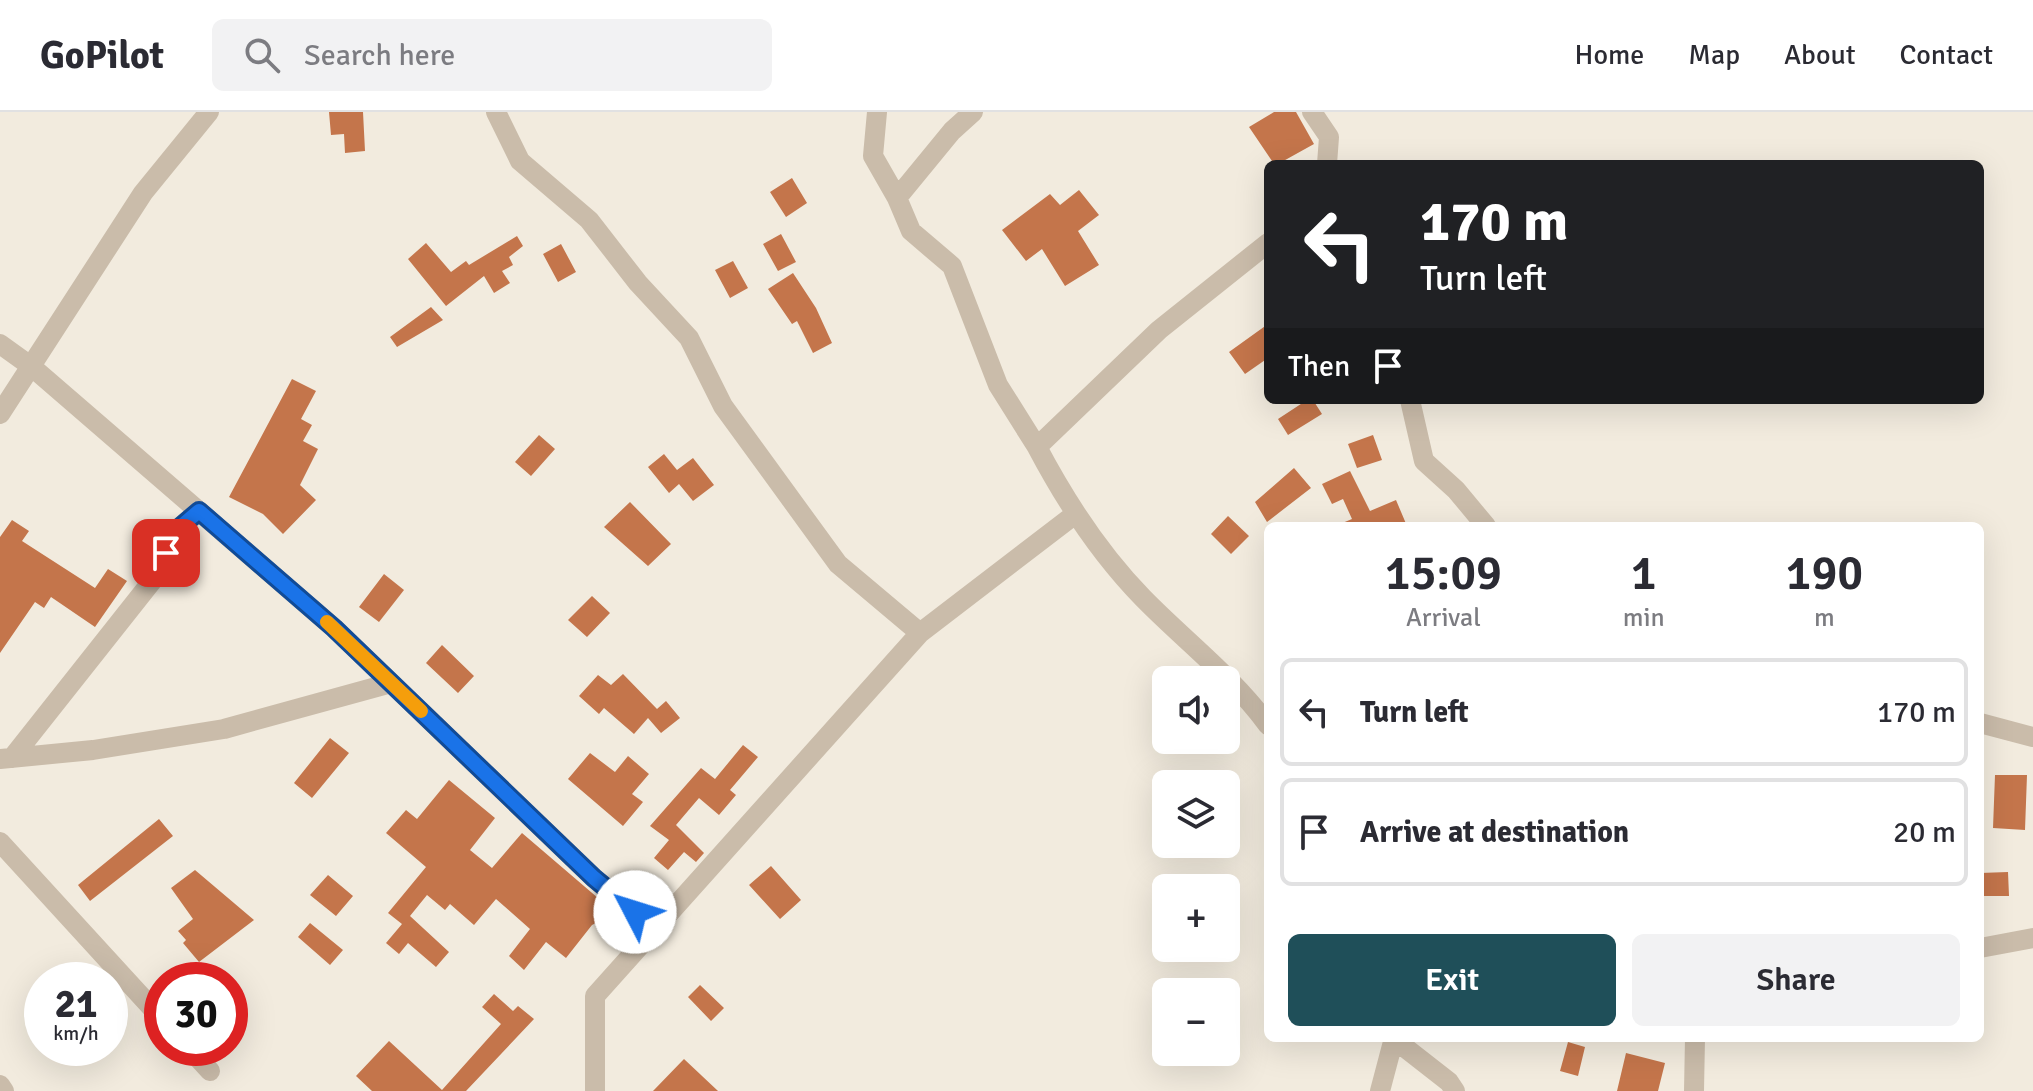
<!DOCTYPE html>
<html lang="en">
<head>
<meta charset="utf-8">
<style>
  :root { --surface:#fff; --page:#f2f2f3; --text:#2b2b33; --muted:#7c7c81; --line:#e1e1e2; --accent:#1f4f59 }
  body { margin:0; font-family:Signika,sans-serif; background:var(--page); color:var(--text); height:100vh; display:flex; flex-direction:column; font-size:30px; white-space:nowrap }
  * { box-sizing:border-box; margin:0 }
  p { font-size:26px; color:var(--muted) }
  .icon { flex:none; width:44px; height:44px; fill:none; stroke:currentColor; stroke-width:2; stroke-linecap:round; stroke-linejoin:round }
  .map { position:relative; flex:1; overflow:hidden }
  .sheet { position:absolute; left:1264px; top:410px; width:720px; height:520px; display:flex; flex-direction:column; background:var(--surface); border-radius:12px; box-shadow:0 8px 32px #0002 }
  .sheet>* { flex:none }
  .hud { position:absolute; left:1264px; top:48px; width:720px; height:244px; border-radius:12px; box-shadow:0 8px 32px #0002; background:#202124; color:#fff; overflow:hidden }
  .controls { position:absolute; left:1152px; top:554px; display:grid; gap:16px }
  .controls a { display:grid; place-items:center; width:88px; height:88px; border-radius:12px; background:var(--surface); box-shadow:0 8px 32px #0002; font-size:40px }
  .speed { position:absolute; left:24px; top:850px; display:flex; gap:16px; font-size:40px; font-weight:700; text-align:center }
  .speed>* { display:grid; place-content:center; width:104px; height:104px; border-radius:50%; background:var(--surface); box-shadow:0 8px 32px #0002; line-height:1 }
  .speed small { font-size:20px; font-weight:400 }
  .speed .limit { border:12px solid #d22; background:#fff; color:#111 }
  .pin { position:absolute; display:grid; place-items:center; width:68px; height:68px; color:#fff; margin:-34px; border-radius:16px; box-shadow:0 4px 12px #0006 }
  .me { position:absolute; width:88px; margin:-44px; rotate:310deg; stroke-linejoin:round; filter:drop-shadow(0 0 6px #0008) }
  .turn { display:flex; align-items:center; gap:28px; height:168px; padding:0 24px; font-size:36px }
  .turn .icon { width:104px; height:104px; stroke-width:2.5 }
  .turn b { display:block; font-size:56px; line-height:68px }
  .then { display:flex; align-items:center; height:76px; padding:0 24px; background:#0003; gap:16px; font-size:30px }
  .eta { display:flex; justify-content:space-evenly; align-items:center; height:136px; text-align:center }
  .eta b { font-size:48px; font-weight:600; line-height:56px }
  .cta { display:flex; gap:16px; margin-top:auto; padding:16px 24px }
  .cta a { flex:1; height:92px; border-radius:12px; background:var(--accent); color:#fff; font-size:32px; font-weight:600; line-height:92px; text-align:center }
  .cta a+a { background:var(--page); color:var(--text) }
  ul { padding:0; list-style:none }
  li { display:flex; align-items:center; gap:24px; height:108px; margin:0 16px 12px; padding:0 8px; border:4px solid var(--line); border-radius:12px }
  li div { flex:1 }
  li b { display:block; font-size:30px }
  li em { font-style:normal }
  header { display:flex; align-items:center; gap:48px; box-sizing:border-box; height:112px; padding:0 40px; background:var(--surface); border-bottom:2px solid var(--line) }
  header strong { font-size:38px }
  nav { display:flex; gap:44px; margin-inline-start:auto; font-size:28px }
  .search { width:560px; height:72px; background:var(--page); display:flex; align-items:center; gap:20px; box-sizing:border-box; padding:0 28px; border-radius:12px; color:var(--muted); font-size:30px }
  .map>svg:first-child { display:block }
  .building { fill:#c4754b }
  .lines { fill:none; stroke-linecap:round; stroke-linejoin:round }
  .minor { stroke:#cabcaa; stroke-width:20 }
  .route-casing { stroke:#114b97; stroke-width:20 }
  .route { stroke:#1a73e8; stroke-width:14 }
  .slow { stroke:#f59e0b; stroke-width:14 }
</style>
</head>
<body>
<header>
<strong>GoPilot</strong>
<div class="search"><svg class="icon" aria-label="search" viewBox="0 0 24 24"><circle cx="10" cy="10" r="6"/><path d="M15 15l6 6"/></svg>Search here</div>
<nav><a>Home</a><a>Map</a><a>About</a><a>Contact</a></nav>
</header>
<div class="map">
<svg width="2033" height="979" viewBox="0 0 2033 979">
  <rect width="100%" height="100%" fill="#f2ebde"/>
  <!-- building -->
  <path class="building" d="M 329,0 L 363,0 L 365,39 L 345,41 L 344,22 L 331,23 Z
    M 1274,0 L 1296,0 L 1314,32 L 1278,52 L 1274,52 L 1249,15 Z
    M 792,66 L 807,91 L 786,105 L 770,80 Z
    M 1079,78 L 1099,103 L 1078,119 L 1099,153 L 1065,174 L 1042,137 L 1026,149 L 1002,118 L 1050,82 L 1060,93 Z
    M 781,122 L 796,150 L 778,159 L 763,132 Z
    M 517,124 L 523,134 L 509,145 L 513,153 L 502,159 L 510,171 L 494,181 L 484,164 L 446,194 L 408,147 L 426,131 L 451,160 L 466,149 L 469,153 Z
    M 561,132 L 576,160 L 558,170 L 543,142 Z
    M 733,149 L 748,176 L 730,186 L 715,158 Z
    M 793,161 L 816,196 L 832,231 L 813,241 L 797,209 L 792,212 L 768,177 Z
    M 431,195 L 443,208 L 397,235 L 390,225 Z
    M 1268,212 L 1268,246 L 1245,262 L 1229,240 Z
    M 292,267 L 316,279 L 301,307 L 312,313 L 303,329 L 318,337 L 300,373 L 316,388 L 283,422 L 263,402 L 229,385 Z
    M 1307,288 L 1313,288 L 1322,302 L 1288,323 L 1278,307 Z
    M 539,323 L 555,337 L 531,364 L 515,350 Z
    M 1373,323 L 1382,348 L 1357,356 L 1348,332 Z
    M 664,342 L 677,358 L 693,346 L 714,373 L 693,389 L 679,372 L 669,381 L 648,355 Z
    M 1294,356 L 1311,376 L 1267,410 L 1255,390 Z
    M 1350,359 L 1370,399 L 1396,388 L 1407,414 L 1335,414 L 1352,407 L 1343,387 L 1332,392 L 1322,372 Z
    M 630,390 L 671,432 L 648,454 L 604,415 Z
    M 1228,404 L 1249,424 L 1231,442 L 1211,422 Z
    M 12,408 L 29,419 L 22,429 L 95,476 L 108,457 L 127,469 L 95,515 L 51,485 L 44,496 L 35,490 L 0,541 L 0,425 Z
    M 384,462 L 404,478 L 379,510 L 359,495 Z
    M 592,484 L 610,501 L 587,525 L 568,508 Z
    M 442,533 L 474,564 L 458,581 L 426,551 Z
    M 623,562 L 657,597 L 666,589 L 680,606 L 661,621 L 648,606 L 634,622 L 604,596 L 599,602 L 579,584 L 598,563 L 611,573 Z
    M 330,626 L 349,641 L 312,686 L 294,671 Z
    M 743,633 L 758,645 L 730,678 L 736,683 L 719,703 L 699,686 L 676,713 L 704,741 L 696,750 L 684,740 L 668,758 L 654,746 L 669,728 L 650,714 L 701,656 L 715,667 Z
    M 590,641 L 615,660 L 628,644 L 649,662 L 632,682 L 643,690 L 623,714 L 568,667 Z
    M 1995,663 L 2027,663 L 2025,718 L 1993,716 Z
    M 449,668 L 495,706 L 470,738 L 492,756 L 522,721 L 619,804 L 607,819 L 596,811 L 592,813 L 566,846 L 546,830 L 524,858 L 509,844 L 530,817 L 496,787 L 474,813 L 450,792 L 445,798 L 427,783 L 410,804 L 449,840 L 436,855 L 408,831 L 399,842 L 386,831 L 402,812 L 388,801 L 426,755 L 386,721 L 406,698 L 417,707 Z
    M 159,707 L 173,724 L 90,789 L 78,773 Z
    M 771,754 L 801,788 L 780,807 L 749,773 Z
    M 195,758 L 254,808 L 199,850 L 183,831 L 186,828 L 178,819 L 193,807 L 171,776 Z
    M 2008,760 L 2009,784 L 1980,784 L 1980,761 Z
    M 328,763 L 353,784 L 336,804 L 310,783 Z
    M 310,811 L 343,838 L 330,853 L 298,825 Z
    M 700,873 L 724,896 L 711,909 L 688,885 Z
    M 494,882 L 513,899 L 518,894 L 534,907 L 466,979 L 372,979 L 356,964 L 389,929 L 442,978 L 501,912 L 482,895 Z
    M 1568,930 L 1585,935 L 1578,964 L 1560,959 Z
    M 1626,941 L 1665,951 L 1658,979 L 1617,979 Z
    M 684,947 L 718,979 L 653,979 Z"/>
  <g class="lines">
    <!-- minor -->
    <path class="minor" d="M 496,0 L 520,49 L 589,108 L 638,171 L 689,226 L 723,294 L 838,452 L 920,521 L 1074,403
      M 877,0 L 873,44 L 897,86
      M 973,0 L 952,19 L 897,86 L 911,119 L 952,154 L 998,273 L 1037,335 L 1159,218 L 1268,131
      M 1312,0 L 1329,25 L 1327,52
      M 0,232 L 32,255 L 334,516 L 594,766 L 655,818
      M 1410,288 L 1424,349 L 1456,378 L 1486,414
      M 0,302 L 143,81 L 209,0
      M 1037,335 C 1066,390 1099,441 1143,486 C 1185,529 1232,564 1268,613
      M 1980,611 L 2033,625
      M 12,646 L 160,459 L 171,423 L 199,399
      M 0,647 L 93,638 L 224,617 L 391,571
      M 0,730 L 162,907
      M 1980,836 L 2033,826
      M 1394,927 L 1449,970 L 1455,979
      M 189,936 L 210,959
      M 0,973 L 4,979
      M 595,979 L 595,884 L 920,521
      M 1380,979 L 1394,926
      M 1694,979 L 1695,926"/>
  </g>
  <g class="lines">
    <defs>
      <path id="route" d="M 166,441 L 171,423 L 199,399 L 334,516 L 594,766 L 635,800"/>
    </defs>
    <!-- route casing -->
    <use href="#route" class="route-casing"/>
    <!-- route -->
    <use href="#route" class="route"/>
    <!-- slow -->
    <path class="slow" d="M 327,510 L 421,599"/>
  </g>
</svg>
<div class="controls">
<a><svg class="icon" aria-label="sound" viewBox="0 0 24 24"><path d="M4 9h4l5-4v14l-5-4H4zM17 9q2 3 0 6"/></svg></a>
<a><svg class="icon" aria-label="layers" viewBox="0 0 24 24"><path d="M12 4l9 5-9 5-9-5zM3 14l9 5 9-5"/></svg></a>
<a>+</a>
<a>−</a>
</div>
<div class="speed"><div>21<small>km/h</small></div><div class="limit">30</div></div>
<div class="pin" style="left:166px;top:441px;background:#d93025"><svg class="icon" aria-label="arrive" viewBox="0 0 24 24"><path d="M6 21V4h12l-3 4 3 4H6"/></svg></div>
<svg class="me" style="left:635px;top:800px" viewBox="-20 -20 40 40"><circle r="19" fill="#fff"/><path d="M0-13L10 11 0 6-10 11z" fill="#1a73e8"/></svg>
<div class="hud">
<div class="turn"><svg class="icon" aria-label="left" viewBox="0 0 24 24"><path d="M17 20v-9H6M10 6l-5 5 5 5"/></svg><div><b>170 m</b>Turn left</div></div>
<div class="then">Then<svg class="icon" aria-label="arrive" viewBox="0 0 24 24"><path d="M6 21V4h12l-3 4 3 4H6"/></svg></div>
</div>
<section class="sheet">
<div class="eta">
<div><b>15:09</b><p>Arrival</p></div>
<div><b>1</b><p>min</p></div>
<div><b>190</b><p>m</p></div>
</div>
<ul>
<li><svg class="icon" aria-label="left" viewBox="0 0 24 24"><path d="M17 20v-9H6M10 6l-5 5 5 5"/></svg><div><b>Turn left</b></div><em>170 m</em></li>
<li><svg class="icon" aria-label="arrive" viewBox="0 0 24 24"><path d="M6 21V4h12l-3 4 3 4H6"/></svg><div><b>Arrive at destination</b></div><em>20 m</em></li>
</ul>
<div class="cta"><a>Exit</a><a>Share</a></div>
</section>
</div>
</body>
</html>
